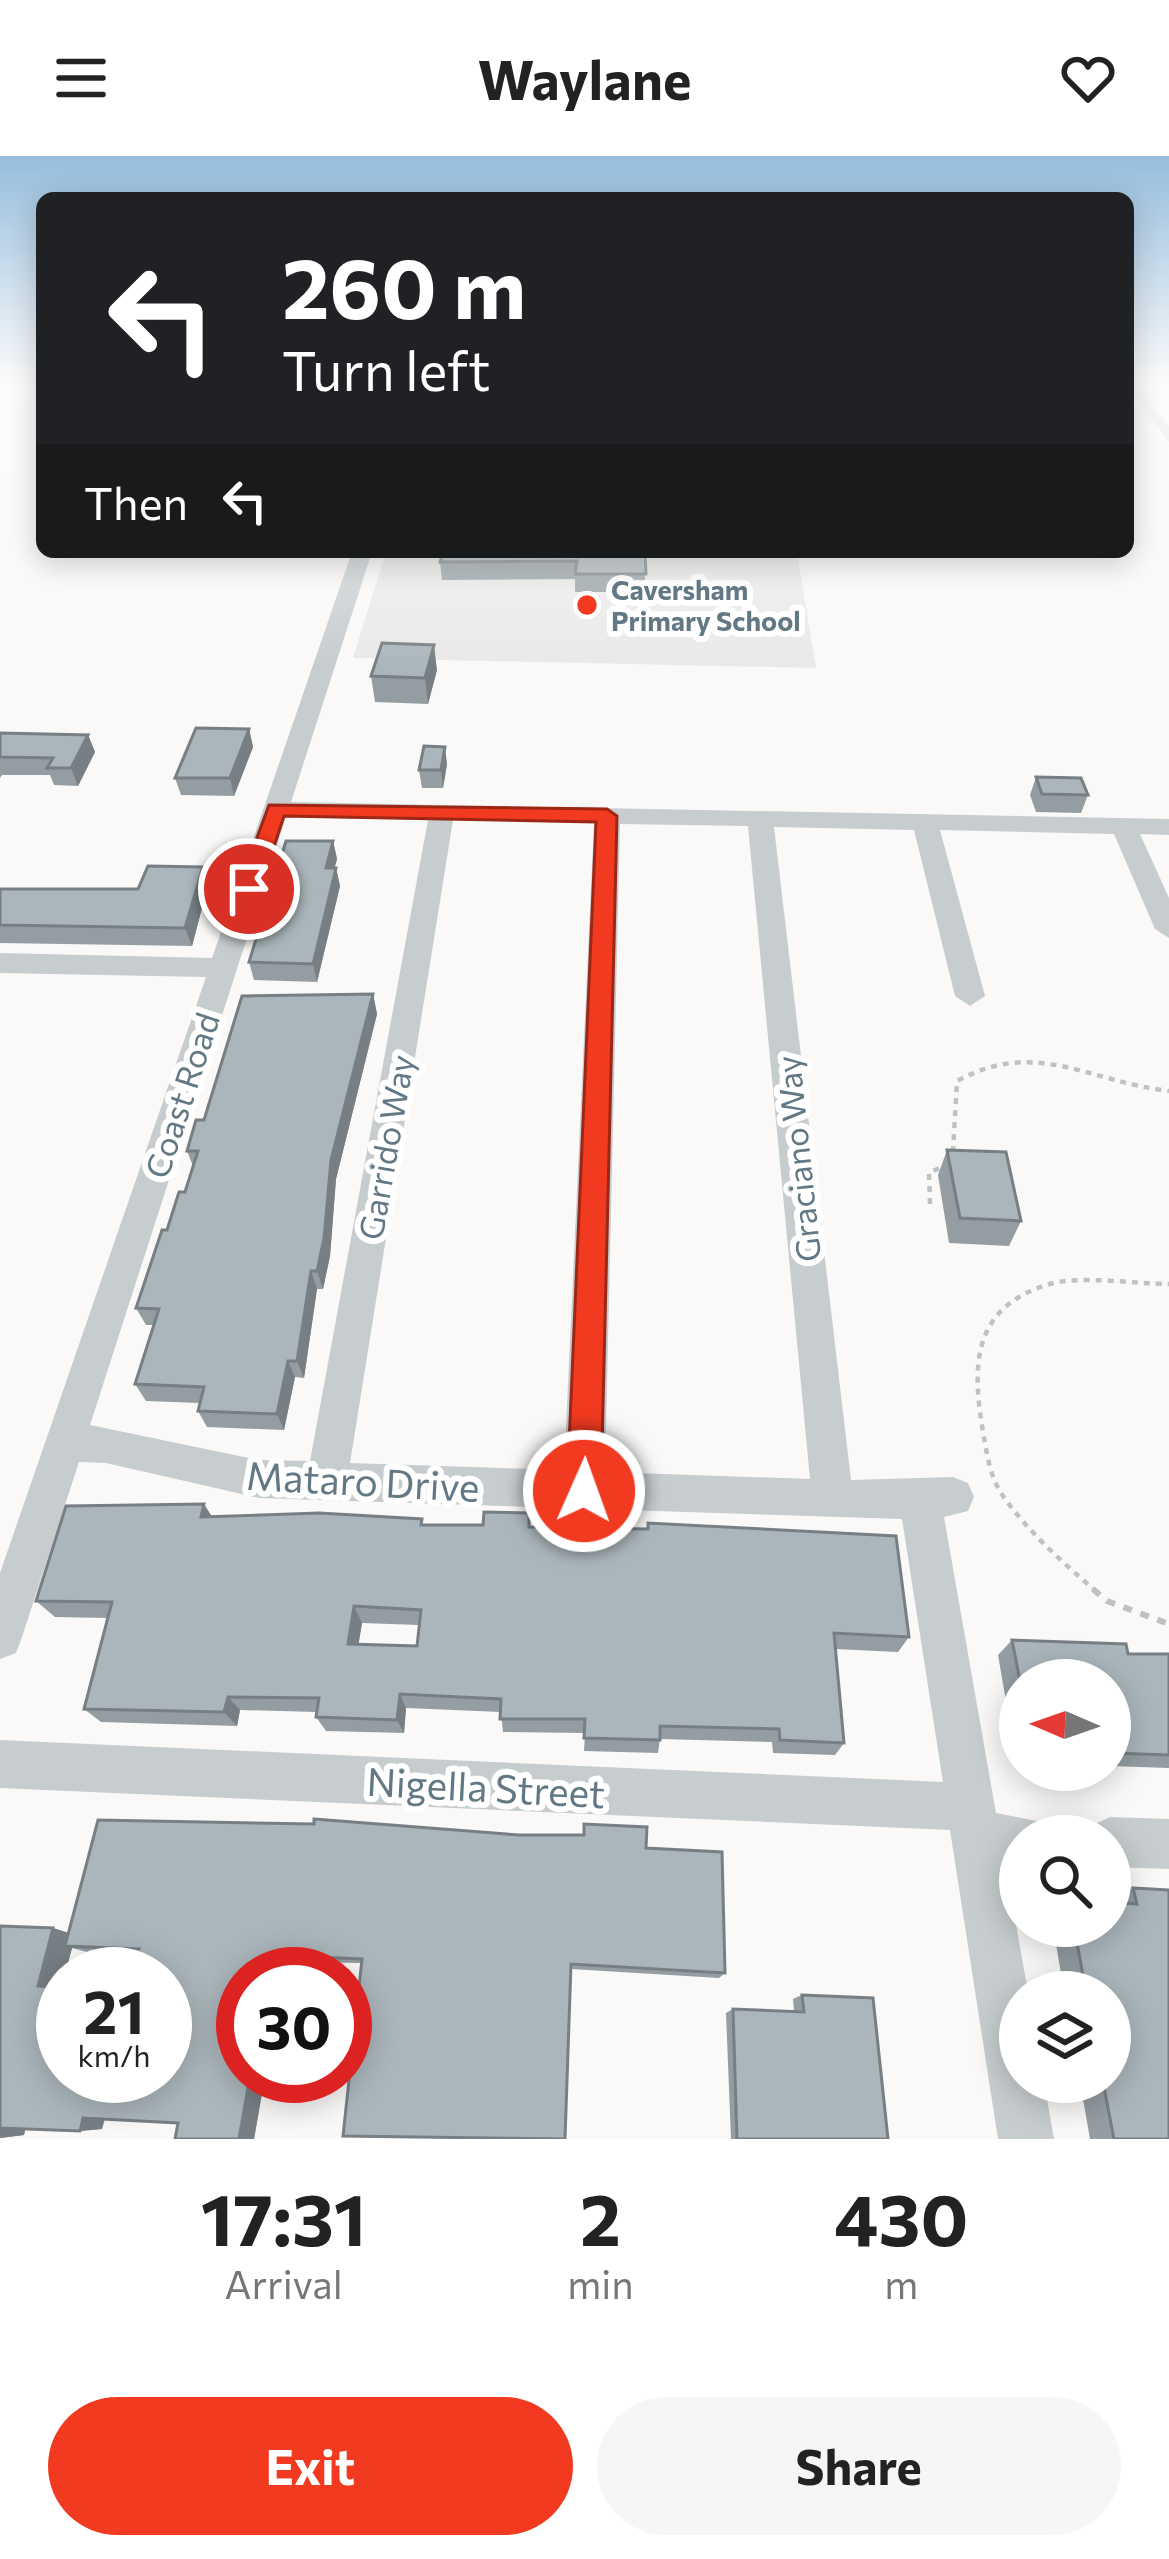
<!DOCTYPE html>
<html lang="en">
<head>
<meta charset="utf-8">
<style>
  :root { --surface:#fff; --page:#f6f6f6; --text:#222; --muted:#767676; --accent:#f13a20 }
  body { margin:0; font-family:Commissioner,sans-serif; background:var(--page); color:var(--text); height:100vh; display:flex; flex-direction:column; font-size:45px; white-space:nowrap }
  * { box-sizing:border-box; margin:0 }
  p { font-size:39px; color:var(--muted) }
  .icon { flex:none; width:66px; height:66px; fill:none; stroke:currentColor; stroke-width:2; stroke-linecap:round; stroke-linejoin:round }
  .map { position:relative; height:1983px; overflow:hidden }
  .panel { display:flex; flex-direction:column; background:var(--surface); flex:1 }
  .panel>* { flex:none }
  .guide { position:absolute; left:36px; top:36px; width:1098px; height:366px; border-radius:18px; box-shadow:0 6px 30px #0003; background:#202124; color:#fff; overflow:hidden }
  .needle { width:78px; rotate:272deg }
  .fabs { position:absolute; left:999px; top:1503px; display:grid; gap:24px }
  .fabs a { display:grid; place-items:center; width:132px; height:132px; border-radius:50%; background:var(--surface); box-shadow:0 6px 30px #0003; font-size:60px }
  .speed { position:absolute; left:36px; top:1791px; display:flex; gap:24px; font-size:60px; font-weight:700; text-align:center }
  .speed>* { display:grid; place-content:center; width:156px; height:156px; border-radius:50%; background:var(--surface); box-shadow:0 6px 30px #0003; line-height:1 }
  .speed small { font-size:30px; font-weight:400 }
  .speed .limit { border:18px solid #d22; background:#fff; color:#111 }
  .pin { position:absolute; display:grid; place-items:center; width:102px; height:102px; color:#fff; margin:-51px; border:6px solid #fff; border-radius:50%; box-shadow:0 3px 12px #0007 }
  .me { position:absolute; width:132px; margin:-66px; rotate:2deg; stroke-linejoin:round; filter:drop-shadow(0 0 9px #0008) }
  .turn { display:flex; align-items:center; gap:42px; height:252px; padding:0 48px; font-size:54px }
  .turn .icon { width:156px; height:156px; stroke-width:2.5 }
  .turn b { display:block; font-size:84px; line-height:102px }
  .then { display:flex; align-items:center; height:114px; padding:0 48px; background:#0003; gap:24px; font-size:45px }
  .eta { display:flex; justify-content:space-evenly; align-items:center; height:204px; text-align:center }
  .eta b { font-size:72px; font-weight:700; line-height:84px }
  .primary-button { display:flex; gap:24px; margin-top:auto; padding:24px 48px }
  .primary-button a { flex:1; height:138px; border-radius:72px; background:var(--accent); color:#fff; font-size:48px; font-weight:700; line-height:138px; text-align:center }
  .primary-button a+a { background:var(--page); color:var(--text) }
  header { display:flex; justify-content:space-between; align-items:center; height:156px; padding:0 48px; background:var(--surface); font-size:54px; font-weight:700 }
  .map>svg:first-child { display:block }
  .built { fill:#e8e9e8 }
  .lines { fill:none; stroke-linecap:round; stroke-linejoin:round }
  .path-far1 { stroke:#bec2c4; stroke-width:4.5; stroke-dasharray:6 6; stroke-linecap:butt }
  .path { stroke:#bec2c4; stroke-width:6; stroke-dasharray:9 9; stroke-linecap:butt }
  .minor { fill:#c7cccf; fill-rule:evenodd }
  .wall { fill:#939da2; fill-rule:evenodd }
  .shaded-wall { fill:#787f84 }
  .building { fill:#abb6bc; stroke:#787f84; stroke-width:3; fill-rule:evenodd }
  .route { fill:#f13a20; stroke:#9d2615; stroke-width:3 }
  .poi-dot { fill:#f13a20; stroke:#fff; stroke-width:4.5 }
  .labels { text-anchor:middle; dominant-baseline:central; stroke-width:12; stroke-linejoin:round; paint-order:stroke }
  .far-poi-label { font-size:27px; font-weight:bold; fill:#627985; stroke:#fff; text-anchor:start }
  .street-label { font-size:33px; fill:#627985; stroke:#fff }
  .near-street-label { font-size:39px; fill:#627985; stroke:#fff }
</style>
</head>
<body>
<header><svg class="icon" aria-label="menu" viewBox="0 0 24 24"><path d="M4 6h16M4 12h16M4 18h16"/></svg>Waylane<svg class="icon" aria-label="heart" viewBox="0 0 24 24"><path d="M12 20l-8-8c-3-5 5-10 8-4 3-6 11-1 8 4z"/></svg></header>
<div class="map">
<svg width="1169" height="1983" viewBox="0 0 1169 1983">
  <rect width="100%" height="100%" fill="#faf9f7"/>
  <!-- built -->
  <path class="built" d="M 386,396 L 797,396 L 816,512 L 353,502 Z"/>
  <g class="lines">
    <!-- path-far1 -->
    <path class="path-far1" d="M 953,996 L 957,925 C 1036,882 1086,925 1169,935
      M 930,1048 L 929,1017 L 944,1010
      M 1097,1436 C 1062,1406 1027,1375 1001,1337 C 989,1318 987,1297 983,1276 C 972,1210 971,1151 1050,1128 C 1078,1119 1137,1128 1169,1128"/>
    <!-- path -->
    <path class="path" d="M 1093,1433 L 1107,1445 L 1169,1468"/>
    <!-- minor -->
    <path class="minor" d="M 1128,232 L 1141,232 L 1169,270 L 1169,286 Z
      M 352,396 L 372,396 L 291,646 L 1169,663 L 1169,679 L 1140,678 L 1169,742 L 1169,782 L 1155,773 L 1114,678 L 940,674 L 985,840 L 970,850 L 955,840 L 914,674 L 774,671 L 851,1324 L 953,1321 L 968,1327 L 974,1341 L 968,1355 L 944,1361 L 996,1657 L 1037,1665 L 1044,1680 L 1020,1680 L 1020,1706 L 1005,1706 L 1028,1836 L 1020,1836 L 1020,1926 L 1044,1926 L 1054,1983 L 998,1983 L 950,1674 L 0,1632 L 0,1584 L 943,1626 L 902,1363 L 259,1342 L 106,1307 L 79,1306 L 22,1481 L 16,1497 L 0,1503 L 0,1417 L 206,821 L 0,817 L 0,797 L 212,802 ZM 286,661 L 428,664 L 310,1305 L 259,1304 L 90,1269 ZM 453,664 L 594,667 L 564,1314 L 350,1307 ZM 620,668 L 748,670 L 810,1323 L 605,1316 Z
      M 1110,1661 L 1169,1663 L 1169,1713 L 1110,1711 L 1110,1680 L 1088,1680 L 1093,1669 Z"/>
  </g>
  <!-- wall -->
  <path class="wall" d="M 645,396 L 645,436 L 575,436 L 575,423 L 442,424 L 440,406 Z
    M 437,514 L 428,548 L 375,546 L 371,520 Z
    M 249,573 L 253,591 L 234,640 L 181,639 L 175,622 Z
    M 0,577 L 88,579 L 95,596 L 78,630 L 54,629 L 50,619 L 2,619 L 0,622 Z
    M 447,608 L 443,632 L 422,632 L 419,614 Z
    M 1036,621 L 1088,639 L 1081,657 L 1036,656 L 1030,639 Z
    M 333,685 L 337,703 L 334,712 L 336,712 L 340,730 L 317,826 L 254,824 L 249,806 Z
    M 208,729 L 192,790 L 0,787 L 0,733 L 138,733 Z
    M 373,838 L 377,858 L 336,1023 L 330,1100 L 323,1133 L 317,1133 L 304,1222 L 295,1221 L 284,1274 L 207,1271 L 198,1255 L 200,1247 L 146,1245 L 135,1228 L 154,1169 L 146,1169 L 136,1152 L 167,1074 L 185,1036 L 193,1010 L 187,995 L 204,964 Z
    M 947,994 L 1021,1065 L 1009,1090 L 949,1087 L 938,1019 Z
    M 212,1361 L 424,1369 L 531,1371 L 909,1481 L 898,1496 L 835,1493 L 844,1587 L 835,1599 L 773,1597 L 772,1586 L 660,1583 L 658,1597 L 584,1595 L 585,1577 L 503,1576 L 501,1556 L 406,1552 L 404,1577 L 326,1575 L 316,1561 L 317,1556 L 240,1554 L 237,1570 L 101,1566 L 84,1553 L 108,1462 L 55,1461 L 36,1445 ZM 362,1467 L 419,1469 L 417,1490 L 358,1489 Z
    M 1012,1484 L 1128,1498 L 1169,1498 L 1169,1612 L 1110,1610 L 1110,1524 L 1020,1524 L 1020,1597 L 1015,1597 L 998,1499 Z
    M 646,1692 L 725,1817 L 719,1822 L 571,1813 L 284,1805 L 282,1818 L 243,1818 L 243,1920 L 265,1920 L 254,1983 L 175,1983 L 178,1967 L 105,1963 L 102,1973 L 80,1975 L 26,1972 L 24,1979 L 0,1982 L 0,1770 L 53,1772 L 69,1777 ZM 72,1792 L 87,1796 L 138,1798 L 165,1920 L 62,1831 L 63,1818 L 65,1818 Z
    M 1133,1732 L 1169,1734 L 1169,1983 L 1090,1983 L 1080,1926 L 1110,1926 L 1110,1836 L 1064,1836 L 1053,1770 L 1110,1770 L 1111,1740 Z
    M 802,1839 L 888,1983 L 731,1983 L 726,1857 L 733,1853 L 794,1855 L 793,1843 Z"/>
  <!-- shaded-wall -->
  <path class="shaded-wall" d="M 434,489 L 437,514 L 428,548 L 425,522 Z
    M 249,573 L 253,591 L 234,640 L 230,622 Z
    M 88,579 L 95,596 L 78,630 L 71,612 Z
    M 445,591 L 447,608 L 443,632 L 441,614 Z
    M 333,685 L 337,703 L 330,730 L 326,712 Z
    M 203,711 L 208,729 L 192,790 L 185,772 Z
    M 336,712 L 340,730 L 317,826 L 313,808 Z
    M 373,838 L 377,858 L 336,1023 L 330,1100 L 323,1133 L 317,1115 L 331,1004 Z
    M 311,1115 L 317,1133 L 304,1222 L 297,1205 Z
    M 288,1205 L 295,1221 L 284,1274 L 277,1258 Z
    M 204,1348 L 216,1367 L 201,1361 Z
    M 354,1450 L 362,1467 L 356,1504 L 348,1488 Z
    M 400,1538 L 406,1552 L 404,1577 L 397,1564 Z
    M 228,1541 L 240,1554 L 237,1570 L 224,1556 Z
    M 53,1772 L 75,1779 L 65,1790 L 72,1792 L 65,1818 L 63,1818 L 61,1834 L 38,1830 Z
    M 271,1799 L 284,1805 L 282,1818 L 268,1818 Z
    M 250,1920 L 265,1920 L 254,1983 L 239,1983 Z
    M 105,1960 L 102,1973 L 80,1975 L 83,1962 Z
    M 26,1969 L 24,1979 L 0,1982 L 0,1971 Z"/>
  <!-- building -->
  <path class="building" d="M 443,396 L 645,396 L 646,418 L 575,418 L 577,405 L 440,406 Z
    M 382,487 L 434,489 L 425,522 L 371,520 Z
    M 196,572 L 249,573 L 230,622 L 175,622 Z
    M 0,577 L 88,579 L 71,612 L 47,612 L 53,602 L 0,601 Z
    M 424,590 L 445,591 L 441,614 L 419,614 Z
    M 1036,621 L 1081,622 L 1088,639 L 1042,638 Z
    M 286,685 L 333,685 L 326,712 L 336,712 L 313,808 L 249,806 Z
    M 148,710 L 203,711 L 185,772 L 0,769 L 0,733 L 138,733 Z
    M 373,838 L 331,1004 L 324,1082 L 317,1115 L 311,1115 L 297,1205 L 288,1205 L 277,1258 L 198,1255 L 204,1231 L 135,1228 L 159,1153 L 136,1152 L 162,1074 L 167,1074 L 179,1036 L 185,1036 L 198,995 L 187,995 L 196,964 L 204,964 L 242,840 Z
    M 947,994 L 1006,996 L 1021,1065 L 960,1062 Z
    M 204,1348 L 201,1361 L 319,1357 L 422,1363 L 421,1369 L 483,1369 L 484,1356 L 529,1357 L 529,1371 L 648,1373 L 648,1367 L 896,1380 L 909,1481 L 834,1477 L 844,1587 L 780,1584 L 779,1573 L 660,1570 L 660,1584 L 584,1582 L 585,1563 L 500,1563 L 501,1543 L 400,1538 L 397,1564 L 316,1561 L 319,1542 L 228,1541 L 224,1556 L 84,1553 L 112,1446 L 36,1445 L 66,1350 ZM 354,1450 L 421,1454 L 417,1490 L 348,1488 Z
    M 1012,1484 L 1126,1488 L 1128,1498 L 1169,1498 L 1169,1599 L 1110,1597 L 1110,1524 L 1020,1525 Z
    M 314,1663 L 519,1679 L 584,1679 L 584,1668 L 647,1671 L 646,1692 L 722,1696 L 725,1817 L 571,1808 L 565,1983 L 343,1980 L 362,1803 L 271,1799 L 268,1818 L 243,1818 L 243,1920 L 250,1920 L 239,1983 L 175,1983 L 178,1967 L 83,1962 L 80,1975 L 0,1972 L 0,1770 L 53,1772 L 38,1830 L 63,1831 L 63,1920 L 165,1920 L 165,1818 L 133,1818 L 139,1793 L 65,1790 L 98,1664 L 314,1668 Z
    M 1133,1732 L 1169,1734 L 1169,1983 L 1114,1983 L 1103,1926 L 1110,1926 L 1110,1836 L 1086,1836 L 1074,1770 L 1110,1770 L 1110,1746 L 1137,1748 Z
    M 802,1839 L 873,1842 L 888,1983 L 737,1983 L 733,1853 L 804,1856 Z"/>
  <!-- sky -->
  <linearGradient id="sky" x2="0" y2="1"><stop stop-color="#96bddd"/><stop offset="0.45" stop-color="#fdfcfb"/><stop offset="1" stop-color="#fdfcfb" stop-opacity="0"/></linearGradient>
  <rect width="1169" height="510" fill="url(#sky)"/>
  <!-- route -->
  <path class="route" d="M 269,649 L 607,653 L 617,660 L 601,1335 L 596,1347 L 584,1352 L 572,1347 L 567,1335 L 596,666 L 284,660 L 260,733 L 249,740 L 238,733 Z"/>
  <!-- markers -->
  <circle class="poi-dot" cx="587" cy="449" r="12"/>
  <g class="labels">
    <!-- far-poi labels -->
    <g class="far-poi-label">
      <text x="611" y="433">Caversham<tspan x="611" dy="31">Primary School</tspan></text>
    </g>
    <!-- street labels -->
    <g class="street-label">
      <text transform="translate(181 939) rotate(-72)">Coast Road</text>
      <text transform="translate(385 991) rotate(-80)">Garrido Way</text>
      <text transform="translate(797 1003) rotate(-96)">Graciano Way</text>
    </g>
    <!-- near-street labels -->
    <g class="near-street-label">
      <text transform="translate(363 1324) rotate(3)">Mataro Drive</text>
      <text transform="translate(486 1630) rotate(3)">Nigella Street</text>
    </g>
  </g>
</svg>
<div class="fabs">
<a><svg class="needle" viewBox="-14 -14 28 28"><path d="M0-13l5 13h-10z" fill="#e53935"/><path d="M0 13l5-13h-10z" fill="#767676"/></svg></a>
<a><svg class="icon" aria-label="search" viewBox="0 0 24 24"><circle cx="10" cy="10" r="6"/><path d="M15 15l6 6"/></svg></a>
<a><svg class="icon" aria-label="layers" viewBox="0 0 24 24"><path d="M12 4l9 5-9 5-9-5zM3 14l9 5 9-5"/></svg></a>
</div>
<div class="speed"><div>21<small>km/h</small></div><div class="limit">30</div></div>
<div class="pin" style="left:249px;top:733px;background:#d93025"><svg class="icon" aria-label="arrive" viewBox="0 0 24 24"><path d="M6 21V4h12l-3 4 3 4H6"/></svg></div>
<svg class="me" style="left:584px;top:1335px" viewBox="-20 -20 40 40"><circle r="17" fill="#f13a20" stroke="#fff" stroke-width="3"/><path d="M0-11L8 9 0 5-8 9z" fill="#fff"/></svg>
<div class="guide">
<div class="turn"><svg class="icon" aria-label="left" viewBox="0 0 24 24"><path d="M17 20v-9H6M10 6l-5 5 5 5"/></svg><div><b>260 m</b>Turn left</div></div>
<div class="then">Then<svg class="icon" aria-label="left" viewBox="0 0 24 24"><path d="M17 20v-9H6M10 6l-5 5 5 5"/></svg></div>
</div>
</div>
<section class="panel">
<div class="eta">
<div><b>17:31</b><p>Arrival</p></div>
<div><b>2</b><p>min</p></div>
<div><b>430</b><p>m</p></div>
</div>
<div class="primary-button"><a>Exit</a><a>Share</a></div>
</section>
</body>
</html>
